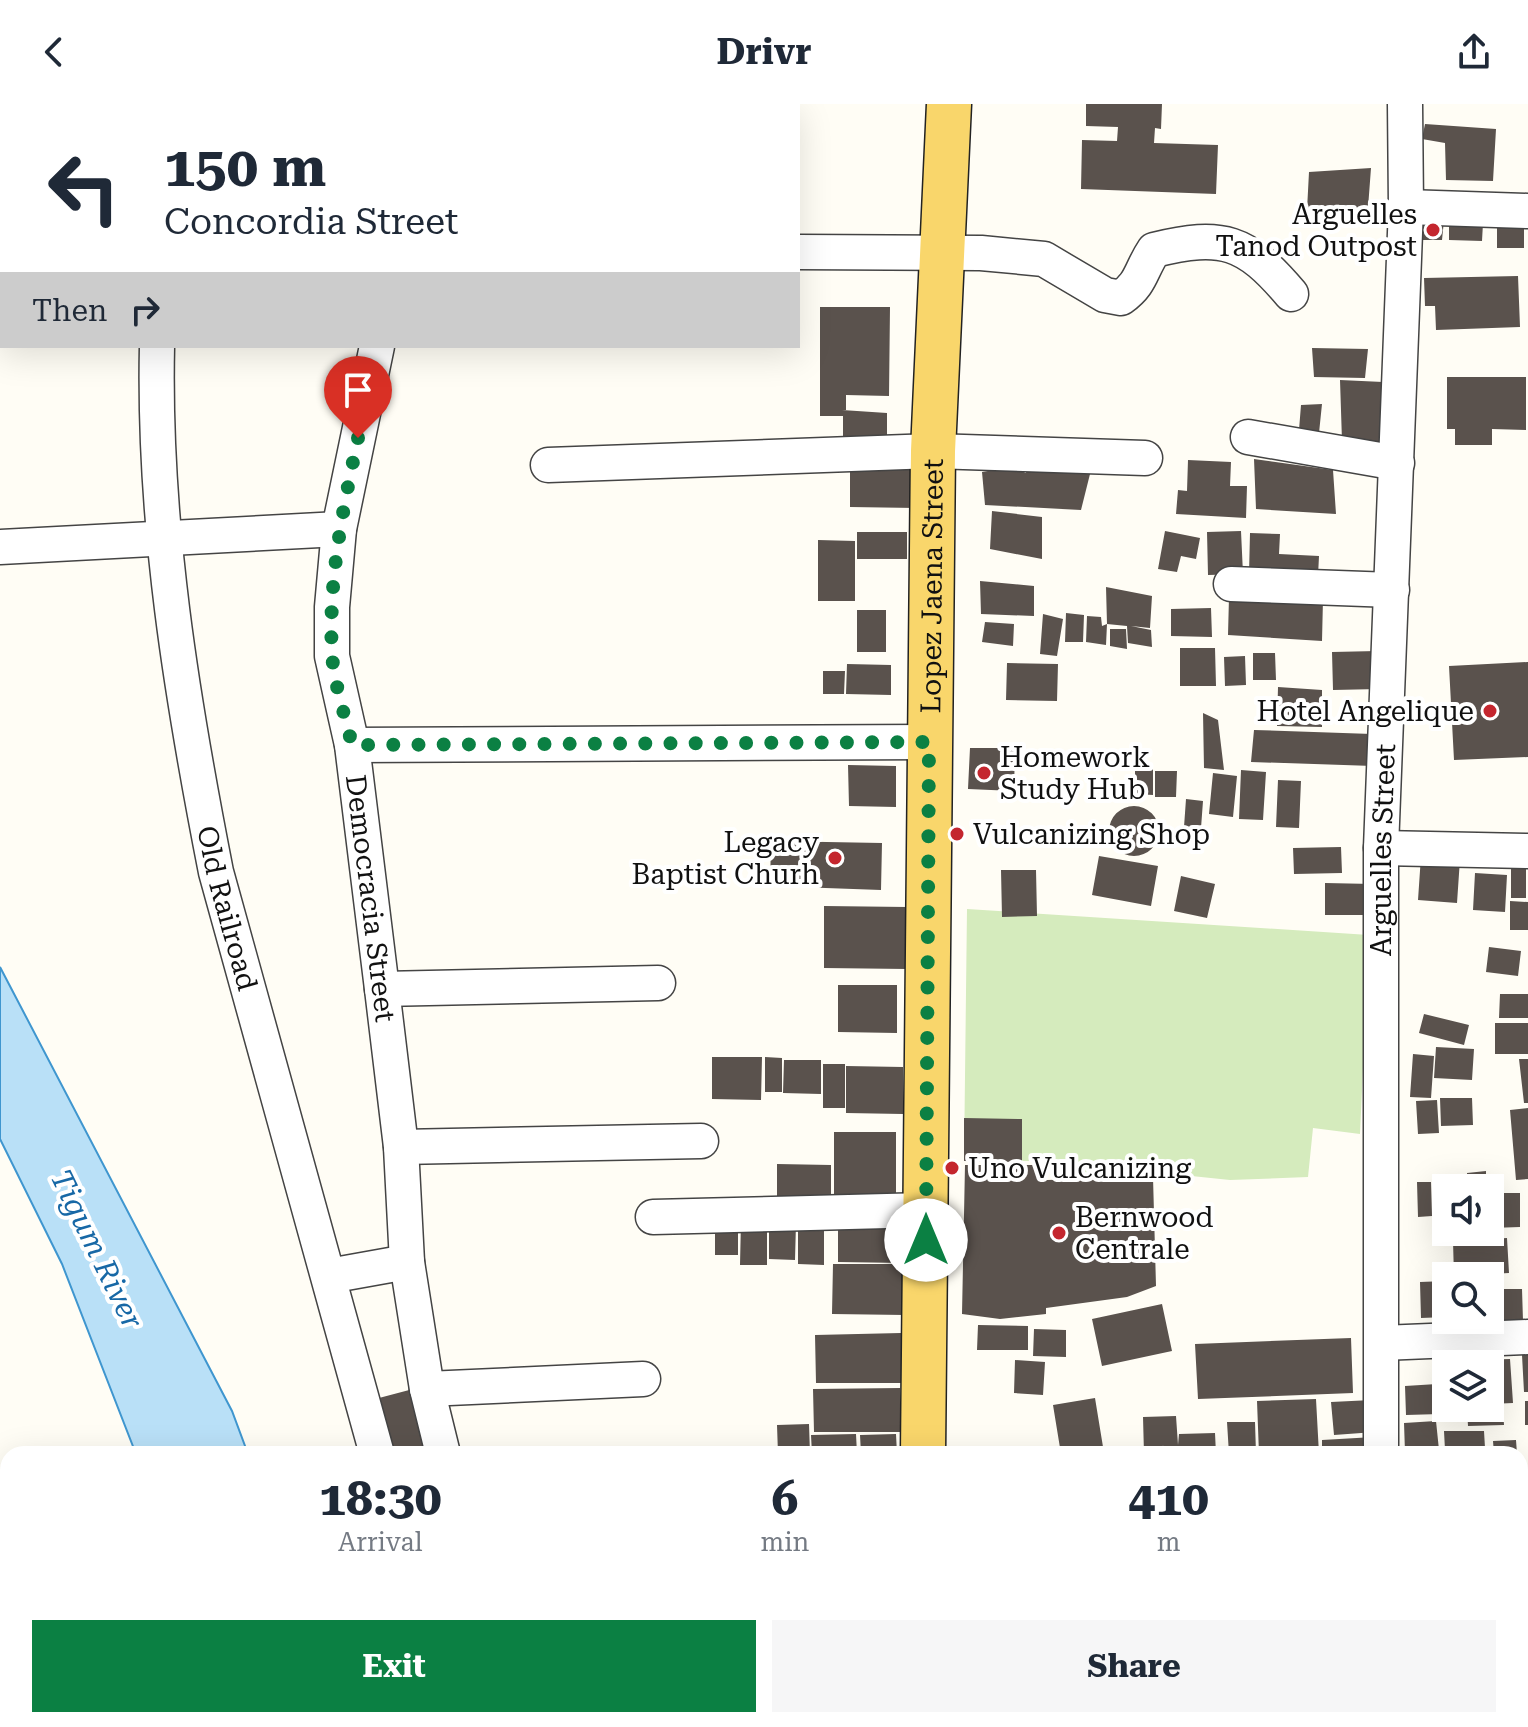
<!DOCTYPE html>
<html lang="en">
<head>
<meta charset="utf-8">
<style>
  :root { --surface:#fff; --page:#f6f6f7; --text:#1f2937; --muted:#747a83; --accent:#0b8043 }
  body { margin:0; font-family:"Roboto Serif",serif; background:var(--page); color:var(--text); height:100vh; display:flex; flex-direction:column; font-size:30px; white-space:nowrap }
  * { box-sizing:border-box; margin:0 }
  p { font-size:26px; color:var(--muted) }
  .icon { flex:none; width:44px; height:44px; fill:none; stroke:currentColor; stroke-width:2; stroke-linecap:round; stroke-linejoin:round }
  .map { position:relative; flex:1; overflow:hidden }
  .panel { position:absolute; left:0px; top:1342px; width:1528px; height:282px; display:flex; flex-direction:column; background:var(--surface); border-radius:24px 24px 0 0; box-shadow:0 8px 32px #0002 }
  .panel>* { flex:none }
  .hud { position:absolute; left:0px; top:0px; width:800px; height:244px; box-shadow:0 8px 32px #0002; background:#fff; color:var(--text); overflow:hidden }
  .fabs { position:absolute; left:1432px; top:1070px; display:grid; gap:16px }
  .fabs a { display:grid; place-items:center; width:72px; height:72px; border-radius:0px; background:var(--surface); box-shadow:0 8px 32px #0002; font-size:40px }
  .pin { position:absolute; display:grid; place-items:center; width:68px; height:68px; color:#fff; margin:-82px -34px; border-radius:50% 50% 50% 0; rotate:-45deg; box-shadow:0 0 8px #0007 }
  .pin .icon { rotate:45deg }
  .me { position:absolute; width:88px; margin:-44px; rotate:0deg; stroke-linejoin:round; filter:drop-shadow(0 0 6px #0008) }
  .turn { display:flex; align-items:center; gap:28px; height:168px; padding:0 32px; font-size:36px }
  .turn .icon { width:104px; height:104px; stroke-width:2.5 }
  .turn b { display:block; font-size:56px; line-height:68px }
  .then { display:flex; align-items:center; height:76px; padding:0 32px; background:#0003; gap:16px; font-size:30px }
  .eta { display:flex; justify-content:space-evenly; align-items:center; height:136px; text-align:center }
  .eta b { font-size:48px; font-weight:700; line-height:56px }
  .primary-button { display:flex; gap:16px; margin-top:auto; padding:16px 32px }
  .primary-button a { flex:1; height:92px; border-radius:0px; background:var(--accent); color:#fff; font-size:32px; font-weight:700; line-height:92px; text-align:center }
  .primary-button a+a { background:var(--page); color:var(--text) }
  header { display:flex; justify-content:space-between; align-items:center; height:104px; padding:0 32px; background:var(--surface); font-size:36px; font-weight:700 }
  .map>svg:first-child { display:block }
  .green { fill:#d5ebbd }
  .forest { fill:#b9dc9c }
  .water { fill:#b9e0f7; stroke:#3f96cf; stroke-width:2 }
  .building { fill:#5a524d }
  .lines { fill:none; stroke-linecap:round; stroke-linejoin:round }
  .minor-casing { stroke:#444; stroke-width:37 }
  .major-casing { stroke:#222; stroke-width:47 }
  .minor { stroke:#fff; stroke-width:34 }
  .major { stroke:#f9d66b; stroke-width:44 }
  .route { stroke:#0b8043; stroke-width:14; stroke-dasharray:0 25.2 }
  .poi-dot { fill:#c4262e; stroke:#fff; stroke-width:3 }
  .labels { text-anchor:middle; dominant-baseline:central; stroke-width:8; stroke-linejoin:round; paint-order:stroke }
  .poi-label { font-size:28px; fill:#111; stroke:#fff; text-anchor:start }
  .street-label { font-size:28px; fill:#111; stroke:#fff }
  .water-label { font-size:30px; font-style:italic; fill:#1768a6; stroke:#fff }
</style>
</head>
<body>
<header><svg class="icon" aria-label="back" viewBox="0 0 24 24"><path d="M15 5l-7 7 7 7"/></svg>Drivr<svg class="icon" aria-label="share" viewBox="0 0 24 24"><path d="M12 15V3M7 8l5-5 5 5M5 13v7h14v-7"/></svg></header>
<div class="map">
<svg width="1528" height="1623" viewBox="0 0 1528 1623">
  <rect width="100%" height="100%" fill="#fffdf5"/>
  <!-- green -->
  <path class="green" d="M 967,805 L 1369,831 L 1360,1030 L 1313,1024 L 1308,1073 L 1230,1076 L 1153,1068 L 1050,1071 L 1050,1057 L 964,1057 Z"/>
  <!-- forest -->
  <path class="forest" d="M 1520,1465 L 1528,1465 L 1528,1616 L 1491,1617 L 1520,1616 Z"/>
  <!-- water -->
  <path class="water" d="M 0,863 L 232,1307 L 248,1350 L 136,1350 L 62,1160 L 0,1035 Z
    M 240,1616 L 342,1616 L 345,1623 L 243,1623 Z"/>
  <!-- building -->
  <path class="building" d="M 1086,0 L 1162,0 L 1161,25 L 1155,24 L 1154,39 L 1218,41 L 1216,90 L 1081,85 L 1082,36 L 1117,37 L 1118,23 L 1086,22 Z
    M 1425,20 L 1496,25 L 1493,77 L 1446,76 L 1445,39 L 1422,35 Z
    M 1371,64 L 1368,104 L 1307,106 L 1309,68 Z
    M 1444,116 L 1442,136 L 1422,136 L 1423,117 Z
    M 1449,119 L 1483,119 L 1482,137 L 1449,136 Z
    M 1497,123 L 1524,123 L 1524,144 L 1497,144 Z
    M 1518,172 L 1520,223 L 1436,226 L 1435,202 L 1425,202 L 1424,174 Z
    M 820,203 L 890,203 L 889,292 L 846,291 L 846,306 L 842,306 L 887,309 L 887,334 L 843,333 L 843,312 L 820,312 Z
    M 1312,244 L 1368,245 L 1365,274 L 1314,273 Z
    M 1447,273 L 1526,273 L 1526,326 L 1492,325 L 1492,341 L 1455,341 L 1455,325 L 1447,325 Z
    M 1340,276 L 1383,278 L 1383,340 L 1342,337 Z
    M 1322,300 L 1319,329 L 1299,326 L 1301,301 Z
    M 1029,351 L 1093,358 L 1081,406 L 985,401 L 982,368 L 1011,363 L 1026,369 Z
    M 850,353 L 916,353 L 916,404 L 850,403 Z
    M 1254,355 L 1333,366 L 1336,410 L 1256,405 Z
    M 1188,356 L 1231,358 L 1230,382 L 1247,382 L 1246,414 L 1176,410 L 1178,386 L 1187,387 Z
    M 992,407 L 1042,413 L 1042,455 L 990,445 Z
    M 1165,427 L 1200,434 L 1196,455 L 1181,452 L 1177,468 L 1158,465 Z
    M 1241,427 L 1243,470 L 1208,471 L 1207,428 Z
    M 857,428 L 907,428 L 907,455 L 857,455 Z
    M 1250,429 L 1280,430 L 1279,450 L 1319,452 L 1318,472 L 1249,470 Z
    M 818,436 L 855,437 L 855,497 L 818,497 Z
    M 980,477 L 1034,482 L 1034,512 L 981,510 Z
    M 1106,483 L 1152,492 L 1150,524 L 1131,522 L 1151,526 L 1152,543 L 1128,539 L 1127,522 L 1107,520 L 1106,541 L 1086,538 L 1087,512 L 1101,513 L 1102,522 L 1107,520 Z
    M 1229,493 L 1323,495 L 1322,537 L 1228,531 Z
    M 1211,504 L 1212,533 L 1171,532 L 1171,505 Z
    M 857,506 L 886,506 L 886,548 L 857,548 Z
    M 1066,509 L 1084,511 L 1083,538 L 1065,538 Z
    M 1043,510 L 1063,515 L 1057,552 L 1040,550 Z
    M 985,518 L 1014,520 L 1013,542 L 982,538 Z
    M 1110,525 L 1126,525 L 1127,545 L 1110,542 Z
    M 1180,544 L 1215,544 L 1216,582 L 1180,582 Z
    M 1377,547 L 1379,585 L 1333,586 L 1332,548 Z
    M 1253,549 L 1275,549 L 1276,576 L 1253,576 Z
    M 1245,552 L 1246,581 L 1225,582 L 1224,553 Z
    M 1528,558 L 1528,653 L 1454,656 L 1449,562 Z
    M 1007,559 L 1058,560 L 1057,597 L 1006,596 Z
    M 847,560 L 891,561 L 891,591 L 846,590 Z
    M 823,567 L 845,567 L 844,590 L 823,590 Z
    M 1278,583 L 1322,586 L 1322,623 L 1277,622 Z
    M 1203,609 L 1218,616 L 1224,666 L 1204,664 Z
    M 1254,626 L 1372,630 L 1373,662 L 1251,658 Z
    M 970,644 L 1015,644 L 1014,687 L 968,685 Z
    M 848,661 L 896,662 L 896,703 L 849,702 Z
    M 1135,663 L 1153,663 L 1153,691 L 1135,690 Z
    M 1241,666 L 1266,668 L 1263,716 L 1239,715 Z
    M 1155,667 L 1177,667 L 1176,693 L 1155,693 Z
    M 1213,669 L 1237,672 L 1233,713 L 1209,710 Z
    M 1278,676 L 1301,677 L 1299,724 L 1276,723 Z
    M 1186,695 L 1203,697 L 1201,724 L 1184,723 Z
    M1109 727a25 25 0 1 1 50 0a25 25 0 1 1-50 0Z
    M 771,737 L 882,739 L 881,786 L 770,782 Z
    M 1341,743 L 1342,769 L 1294,770 L 1293,744 Z
    M 1099,752 L 1158,762 L 1151,802 L 1092,791 Z
    M 1421,752 L 1460,755 L 1457,799 L 1418,796 Z
    M 1511,759 L 1526,759 L 1526,794 L 1511,794 Z
    M 1001,766 L 1036,766 L 1037,812 L 1002,813 Z
    M 1475,769 L 1507,771 L 1505,808 L 1473,806 Z
    M 1181,772 L 1215,780 L 1207,814 L 1174,807 Z
    M 1325,779 L 1373,780 L 1373,811 L 1325,811 Z
    M 1510,797 L 1528,798 L 1528,826 L 1510,826 Z
    M 824,802 L 907,803 L 907,865 L 824,864 Z
    M 1489,843 L 1521,847 L 1518,872 L 1486,868 Z
    M 838,881 L 897,881 L 897,929 L 838,928 Z
    M 1500,890 L 1528,890 L 1528,914 L 1499,914 Z
    M 1424,910 L 1469,921 L 1464,941 L 1419,929 Z
    M 1495,919 L 1528,919 L 1528,950 L 1495,950 Z
    M 1436,943 L 1474,945 L 1472,976 L 1434,974 Z
    M 1413,950 L 1434,952 L 1431,994 L 1410,993 Z
    M 712,953 L 762,953 L 761,996 L 712,995 Z
    M 765,953 L 782,954 L 782,988 L 765,988 Z
    M 1519,955 L 1528,955 L 1528,999 L 1524,999 Z
    M 784,956 L 821,956 L 821,990 L 783,989 Z
    M 823,960 L 845,960 L 845,1004 L 823,1004 Z
    M 846,962 L 903,963 L 903,1010 L 846,1009 Z
    M 1440,994 L 1472,994 L 1473,1021 L 1441,1022 Z
    M 1437,996 L 1439,1029 L 1418,1030 L 1416,997 Z
    M 1528,1004 L 1528,1075 L 1516,1076 L 1510,1006 Z
    M 964,1014 L 1022,1015 L 1022,1058 L 964,1057 Z
    M 834,1028 L 896,1028 L 896,1095 L 834,1095 Z
    M 777,1060 L 831,1061 L 831,1094 L 777,1094 Z
    M 965,1061 L 1046,1061 L 1047,1076 L 1153,1073 L 1156,1182 L 1127,1193 L 1046,1204 L 1046,1210 L 1000,1215 L 962,1210 Z
    M 1486,1067 L 1486,1084 L 1467,1084 L 1467,1069 Z
    M 1436,1071 L 1460,1071 L 1461,1084 L 1446,1084 L 1446,1109 L 1438,1109 Z
    M 1417,1078 L 1431,1078 L 1432,1112 L 1418,1113 Z
    M 1491,1089 L 1520,1089 L 1520,1123 L 1491,1124 Z
    M 798,1111 L 824,1112 L 824,1161 L 798,1160 Z
    M 838,1113 L 903,1113 L 903,1159 L 838,1158 Z
    M 715,1114 L 738,1114 L 738,1151 L 715,1151 Z
    M 741,1116 L 767,1117 L 767,1161 L 740,1161 Z
    M 769,1119 L 796,1119 L 795,1156 L 769,1155 Z
    M 1507,1134 L 1509,1169 L 1454,1172 L 1453,1137 Z
    M 833,1160 L 906,1160 L 905,1211 L 832,1210 Z
    M 1446,1177 L 1446,1213 L 1421,1214 L 1420,1178 Z
    M 1500,1185 L 1522,1185 L 1523,1217 L 1501,1217 Z
    M 1162,1200 L 1172,1247 L 1102,1262 L 1092,1215 Z
    M 978,1221 L 1028,1222 L 1028,1246 L 977,1246 Z
    M 1034,1225 L 1066,1226 L 1066,1253 L 1033,1252 Z
    M 901,1229 L 902,1279 L 816,1279 L 815,1231 Z
    M 1351,1234 L 1353,1289 L 1198,1295 L 1195,1240 Z
    M 1522,1251 L 1528,1251 L 1528,1288 L 1524,1288 Z
    M 1510,1255 L 1513,1299 L 1490,1300 L 1490,1260 L 1475,1260 L 1475,1256 Z
    M 1015,1256 L 1045,1258 L 1043,1291 L 1014,1289 Z
    M 1437,1280 L 1440,1310 L 1406,1311 L 1405,1282 Z
    M 900,1284 L 900,1328 L 814,1328 L 813,1285 Z
    M 413,1285 L 430,1350 L 394,1350 L 379,1294 Z
    M 1095,1294 L 1104,1349 L 1061,1350 L 1053,1301 Z
    M 1316,1295 L 1319,1350 L 1259,1350 L 1257,1297 Z
    M 1372,1296 L 1375,1328 L 1334,1331 L 1331,1298 Z
    M 1525,1297 L 1528,1297 L 1528,1321 L 1525,1321 Z
    M 1503,1304 L 1504,1321 L 1468,1322 L 1467,1305 Z
    M 1176,1312 L 1178,1341 L 1179,1330 L 1215,1329 L 1216,1350 L 1164,1350 L 1163,1341 L 1162,1350 L 1144,1350 L 1143,1313 Z
    M 1436,1317 L 1439,1346 L 1405,1348 L 1404,1319 Z
    M 1227,1318 L 1255,1318 L 1256,1350 L 1229,1350 Z
    M 809,1320 L 810,1350 L 778,1350 L 777,1321 Z
    M 1444,1327 L 1484,1327 L 1485,1344 L 1445,1346 Z
    M 856,1330 L 857,1350 L 812,1350 L 811,1331 Z
    M 896,1330 L 897,1350 L 861,1350 L 860,1331 Z
    M 1374,1333 L 1374,1350 L 1322,1350 L 1322,1336 Z
    M 1516,1336 L 1517,1350 L 1494,1350 L 1493,1337 Z
    M 835,1616 L 899,1616 L 899,1623 L 835,1623 Z
    M 959,1616 L 999,1616 L 999,1623 L 959,1623 Z
    M 1051,1617 L 1051,1623 L 1006,1623 L 1006,1618 Z"/>
  <g class="lines">
    <defs>
      <g id="minor">
        <path d="M 178,2 L 178,0"/>
        <path d="M 409,2 L 409,0"/>
        <path d="M 0,16 L 2,17"/>
        <path d="M 1406,103 L 1528,107"/>
        <path d="M 798,148 L 981,149 L 1044,155 L 1105,191 L 1121,194 C 1142,179 1140,167 1154,146 C 1223,129 1246,137 1291,190"/>
        <path d="M 0,166 L 2,166"/>
        <path id="s1" d="M 157,242 C 153,419 182,595 216,768 L 377,1350"/>
        <path id="s2" d="M 377,242 L 339,425 L 332,503 L 332,552 L 352,641 L 382,885 L 401,1043 L 407,1158 L 427,1285 L 443,1350"/>
        <path d="M 1248,333 L 1397,359"/>
        <path d="M 548,361 L 933,347 L 1145,354"/>
        <path d="M 0,443 L 339,425"/>
        <path d="M 1231,480 L 1392,486"/>
        <path d="M 352,641 L 929,638"/>
        <path d="M 1381,744 L 1528,747"/>
        <path d="M 382,885 L 658,879"/>
        <path d="M 401,1043 L 701,1037"/>
        <path d="M 653,1113 L 926,1106"/>
        <path d="M 329,1172 L 407,1158"/>
        <path d="M 1382,1239 L 1528,1233"/>
        <path d="M 427,1285 L 643,1275"/>
        <path id="s3" d="M 1381,1350 L 1381,744 L 1406,103 L 1405,0"/>
        <path d="M 1520,1426 L 1528,1426"/>
        <path d="M 0,1560 L 7,1544 L 3,1513"/>
        <path d="M 452,1616 L 454,1623"/>
        <path d="M 1384,1623 L 1384,1616"/>
      </g>
      <g id="major">
        <path id="s4" d="M 923,1350 L 933,347 L 949,0"/>
        <path d="M 925,1616 L 925,1623"/>
      </g>
    </defs>
    <!-- minor casing -->
    <use href="#minor" class="minor-casing"/>
    <!-- major casing -->
    <use href="#major" class="major-casing"/>
    <!-- minor -->
    <use href="#minor" class="minor"/>
    <!-- major -->
    <use href="#major" class="major"/>
  </g>
  <g class="lines">
    <!-- route -->
    <path class="route" d="M 358,334 C 343,405 328,476 332,550 C 334,580 345,611 352,641 L 929,638 L 926,1136"/>
  </g>
  <!-- markers -->
  <g class="poi-dot">
    <circle cx="1433" cy="126" r="8"/>
    <circle cx="1490" cy="607" r="8"/>
    <circle cx="984" cy="669" r="8"/>
    <circle cx="957" cy="730" r="8"/>
    <circle cx="835" cy="754" r="8"/>
    <circle cx="952" cy="1064" r="8"/>
    <circle cx="1059" cy="1129" r="8"/>
  </g>
  <g class="labels">
    <!-- poi labels -->
    <g class="poi-label">
      <text x="1417" y="110" text-anchor="end">Arguelles<tspan x="1417" dy="32">Tanod Outpost</tspan></text>
      <text x="1474" y="607" text-anchor="end">Hotel Angelique</text>
      <text x="1000" y="653">Homework<tspan x="1000" dy="32">Study Hub</tspan></text>
      <text x="973" y="730">Vulcanizing Shop</text>
      <text x="819" y="738" text-anchor="end">Legacy<tspan x="819" dy="32">Baptist Churh</tspan></text>
      <text x="968" y="1064">Uno Vulcanizing</text>
      <text x="1075" y="1113">Bernwood<tspan x="1075" dy="32">Centrale</tspan></text>
    </g>
    <!-- street labels -->
    <g class="street-label">
      <text stroke="none"><textPath href="#s4" startOffset="868">Lopez Jaena Street</textPath></text>
      <text stroke="none"><textPath href="#s3" startOffset="604">Arguelles Street</textPath></text>
      <text stroke="none"><textPath href="#s2" startOffset="560">Democracia Street</textPath></text>
      <text stroke="none"><textPath href="#s1" startOffset="568">Old Railroad</textPath></text>
    </g>
    <!-- water labels -->
    <g class="water-label">
      <text transform="translate(97 1145) rotate(64)">Tigum River</text>
    </g>
  </g>
</svg>
<div class="fabs">
<a><svg class="icon" aria-label="sound" viewBox="0 0 24 24"><path d="M4 9h4l5-4v14l-5-4H4zM17 9q2 3 0 6"/></svg></a>
<a><svg class="icon" aria-label="search" viewBox="0 0 24 24"><circle cx="10" cy="10" r="6"/><path d="M15 15l6 6"/></svg></a>
<a><svg class="icon" aria-label="layers" viewBox="0 0 24 24"><path d="M12 4l9 5-9 5-9-5zM3 14l9 5 9-5"/></svg></a>
</div>
<div class="pin" style="left:358px;top:334px;background:#d93025"><svg class="icon" aria-label="arrive" viewBox="0 0 24 24"><path d="M6 21V4h12l-3 4 3 4H6"/></svg></div>
<svg class="me" style="left:926px;top:1136px" viewBox="-20 -20 40 40"><circle r="19" fill="#fff"/><path d="M0-13L10 11 0 6-10 11z" fill="#0b8043"/></svg>
<div class="hud">
<div class="turn"><svg class="icon" aria-label="left" viewBox="0 0 24 24"><path d="M17 20v-9H6M10 6l-5 5 5 5"/></svg><div><b>150 m</b>Concordia Street</div></div>
<div class="then">Then<svg class="icon" aria-label="right" viewBox="0 0 24 24"><path d="M7 20v-9h11M14 6l5 5-5 5"/></svg></div>
</div>
<section class="panel">
<div class="eta">
<div><b>18:30</b><p>Arrival</p></div>
<div><b>6</b><p>min</p></div>
<div><b>410</b><p>m</p></div>
</div>
<div class="primary-button"><a>Exit</a><a>Share</a></div>
</section>
</div>
</body>
</html>
